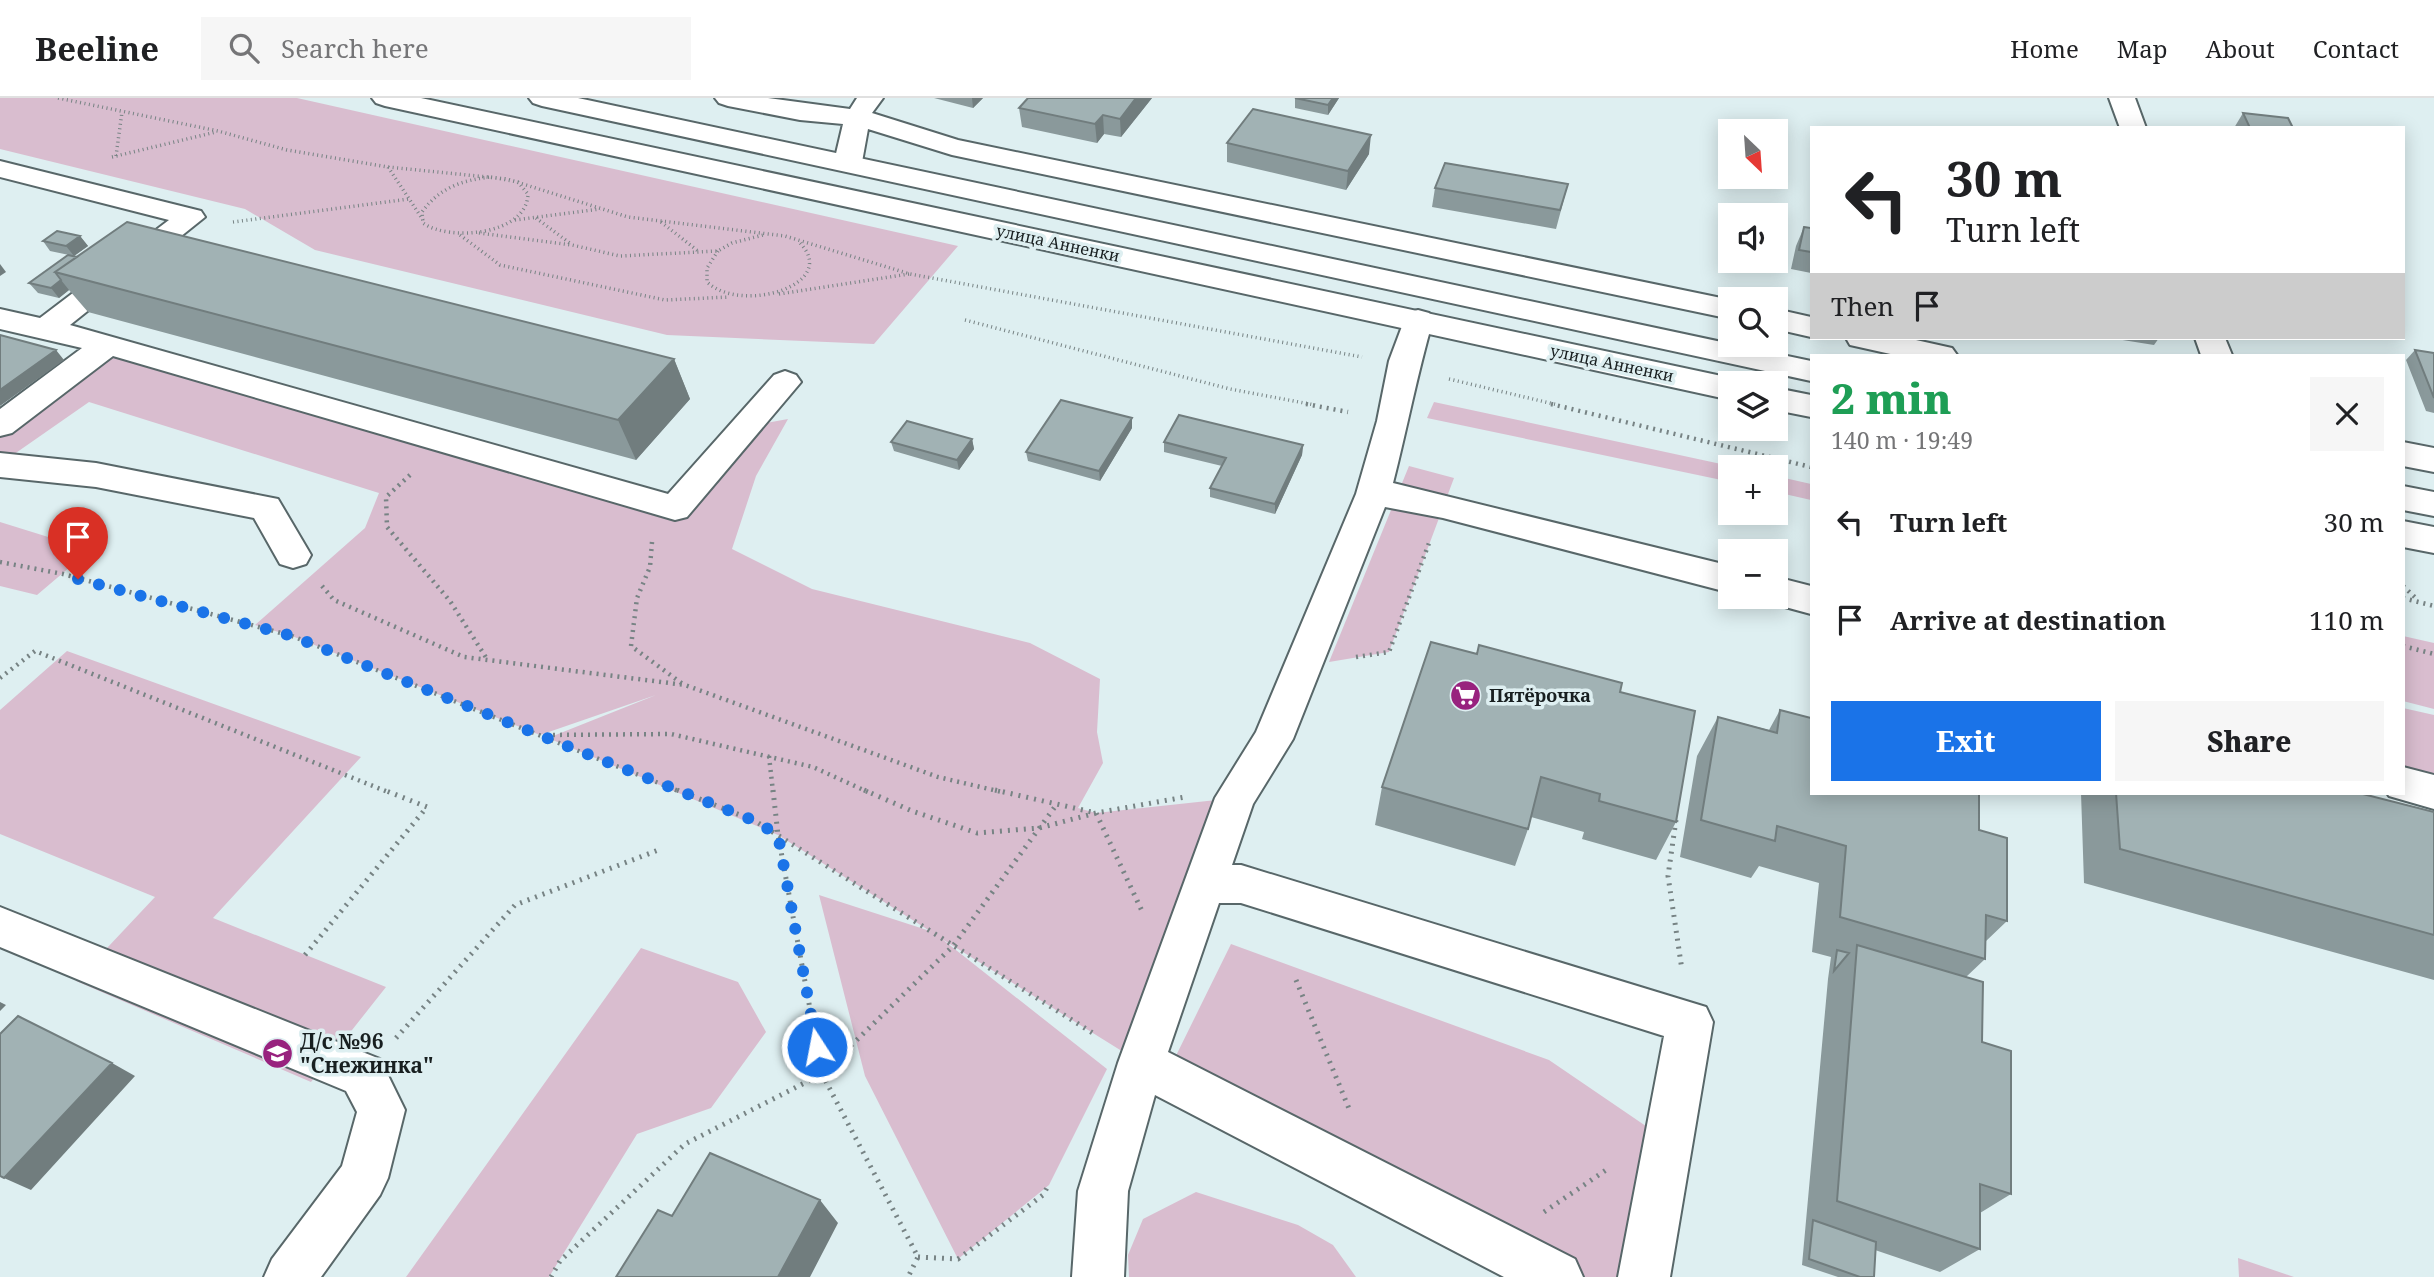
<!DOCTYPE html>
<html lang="en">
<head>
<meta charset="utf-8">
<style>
  :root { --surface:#fff; --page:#f6f6f6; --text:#202124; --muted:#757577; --line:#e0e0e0; --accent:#1a73e8 }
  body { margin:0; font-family:"Noto Serif",serif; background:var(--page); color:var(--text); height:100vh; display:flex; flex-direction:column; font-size:26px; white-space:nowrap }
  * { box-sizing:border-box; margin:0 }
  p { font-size:23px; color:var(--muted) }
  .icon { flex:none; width:38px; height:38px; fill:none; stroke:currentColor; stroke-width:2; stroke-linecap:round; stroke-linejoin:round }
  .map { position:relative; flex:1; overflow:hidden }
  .details { position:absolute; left:1810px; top:256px; width:595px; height:441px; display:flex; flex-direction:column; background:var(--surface); border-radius:0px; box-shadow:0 4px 18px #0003 }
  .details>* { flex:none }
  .hud { position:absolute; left:1810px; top:28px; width:595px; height:214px; border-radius:0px; box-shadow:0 4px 18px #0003; background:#fff; color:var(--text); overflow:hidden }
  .needle { width:46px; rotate:155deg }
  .tools { position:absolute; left:1718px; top:21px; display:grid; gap:14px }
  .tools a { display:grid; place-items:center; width:70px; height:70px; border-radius:0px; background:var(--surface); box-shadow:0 4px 18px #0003; font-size:35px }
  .pin { position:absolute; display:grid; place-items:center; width:60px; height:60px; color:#fff; margin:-72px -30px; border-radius:50% 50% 50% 0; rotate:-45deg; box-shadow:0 0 7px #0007 }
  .pin .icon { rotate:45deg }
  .me { position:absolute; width:77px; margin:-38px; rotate:349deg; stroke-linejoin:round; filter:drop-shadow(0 0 5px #0008) }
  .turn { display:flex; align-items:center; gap:24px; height:147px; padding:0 21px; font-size:32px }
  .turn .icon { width:91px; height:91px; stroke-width:2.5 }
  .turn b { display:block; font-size:49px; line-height:60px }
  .then { display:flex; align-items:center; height:66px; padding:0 21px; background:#0003; gap:14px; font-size:26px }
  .round { display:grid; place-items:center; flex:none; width:74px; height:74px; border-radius:0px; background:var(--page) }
  .headline { display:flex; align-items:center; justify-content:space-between; height:119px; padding:0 21px }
  h1 { font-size:42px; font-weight:800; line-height:52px; color:#1e9e55 }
  .primary-button { display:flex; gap:14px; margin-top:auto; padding:14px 21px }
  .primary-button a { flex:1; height:80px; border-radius:0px; background:var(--accent); color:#fff; font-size:28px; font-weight:800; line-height:80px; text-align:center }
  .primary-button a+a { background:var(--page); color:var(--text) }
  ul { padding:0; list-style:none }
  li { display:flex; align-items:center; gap:21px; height:98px; padding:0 21px }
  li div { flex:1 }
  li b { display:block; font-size:26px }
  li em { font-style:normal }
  header { display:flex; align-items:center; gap:42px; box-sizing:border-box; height:98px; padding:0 35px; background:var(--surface); border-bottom:2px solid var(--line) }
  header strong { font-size:33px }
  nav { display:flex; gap:38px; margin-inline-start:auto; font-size:24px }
  .search { width:490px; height:63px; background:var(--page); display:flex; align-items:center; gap:18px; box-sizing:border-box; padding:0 24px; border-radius:0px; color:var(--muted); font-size:26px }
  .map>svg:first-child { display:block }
  .green { fill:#d9bdcf }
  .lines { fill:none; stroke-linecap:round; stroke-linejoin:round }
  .minor-casing { stroke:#586769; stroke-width:4 }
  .major-casing { stroke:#586769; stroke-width:4 }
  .path-far2 { stroke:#778384; stroke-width:3.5; stroke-dasharray:1 3.5; stroke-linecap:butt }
  .path-far1 { stroke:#778384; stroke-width:4.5; stroke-dasharray:2 5; stroke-linecap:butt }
  .path { stroke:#778384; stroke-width:5; stroke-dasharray:2 6; stroke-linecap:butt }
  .minor { fill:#fff; fill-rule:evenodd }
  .major { fill:#fff; fill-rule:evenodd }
  .wall { fill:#8a999b }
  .shaded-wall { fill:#717d7e }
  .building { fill:#a1b2b4; stroke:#717d7e; stroke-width:2 }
  .route { stroke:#1a73e8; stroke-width:12; stroke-dasharray:0 21.6 }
  .labels { text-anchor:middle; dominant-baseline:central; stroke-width:7; stroke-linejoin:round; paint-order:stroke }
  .far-street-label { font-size:16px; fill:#181f20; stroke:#deeff1 }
  .poi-label { font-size:18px; font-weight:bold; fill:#181f20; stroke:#deeff1; text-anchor:start }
  .near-poi-label { font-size:21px; font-weight:bold; fill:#181f20; stroke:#deeff1; text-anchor:start }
</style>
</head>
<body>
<header>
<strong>Beeline</strong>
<div class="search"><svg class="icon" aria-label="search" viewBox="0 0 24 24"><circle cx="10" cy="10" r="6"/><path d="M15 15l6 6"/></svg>Search here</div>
<nav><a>Home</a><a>Map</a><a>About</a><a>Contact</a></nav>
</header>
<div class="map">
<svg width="2434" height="1179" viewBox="0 0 2434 1179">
  <rect width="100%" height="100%" fill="#deeff1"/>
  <!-- green -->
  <path class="green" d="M 0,0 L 297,0 L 958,148 L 874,246 L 667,237 L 315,152 L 245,111 L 0,51 Z
    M 108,246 L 675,410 L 745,329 L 788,321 L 756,378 L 732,451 L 812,491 L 1030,545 L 1100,581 L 1097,634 L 1103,665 L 1078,710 L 1096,715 L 1235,700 L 1141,965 L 942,841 L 1107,971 L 1049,1087 L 958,1161 L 865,978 L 819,797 L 930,833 L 778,737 L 548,640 L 656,597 L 540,637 L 292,538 L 255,527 L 365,430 L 379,395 L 89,304 L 0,366 L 0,327 Z
    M 1434,304 L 1735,369 L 1731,369 L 1731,384 L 1427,320 Z
    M 1409,368 L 1454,380 L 1389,554 L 1329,564 Z
    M 1776,378 L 1811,386 L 1811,402 L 1776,394 Z
    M 0,424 L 90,452 L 37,497 L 0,488 Z
    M 2403,538 L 2434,545 L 2434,611 L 2403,603 Z
    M 67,553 L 361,659 L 213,820 L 386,889 L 311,984 L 76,883 L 155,799 L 0,736 L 0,612 Z
    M 2403,610 L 2434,617 L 2434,694 L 2403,686 Z
    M 1231,846 L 1549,962 L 1659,1037 L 1642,1179 L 1557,1179 L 1166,978 Z
    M 641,850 L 738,884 L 766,934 L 711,1010 L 637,1036 L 549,1179 L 406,1179 Z
    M 1196,1094 L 1298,1127 L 1333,1147 L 1356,1179 L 1129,1179 L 1128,1157 L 1143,1121 Z
    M 2238,1160 L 2294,1179 L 2239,1179 Z"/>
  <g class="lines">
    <defs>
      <path id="minor" d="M 715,0 L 768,0 L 850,11 L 857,0 L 883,0 L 872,15 L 958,42 L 1731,202 L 1731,221 L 952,57 L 868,31 L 862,64 L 858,70 L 848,72 L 838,70 L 834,64 L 843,26 L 800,22 L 728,8 L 719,5 Z
        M 2109,0 L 2135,0 L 2146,30 L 2120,30 Z
        M 0,63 L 201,113 L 205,119 L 70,227 L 668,396 L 774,277 L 785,273 L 796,277 L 801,284 L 687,419 L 675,422 L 113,258 L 12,335 L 0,338 L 0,311 L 82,250 L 0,231 L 0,211 L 40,220 L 169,122 L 0,79 Z
        M 1776,211 L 1811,219 L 1811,239 L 1776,231 Z
        M 1418,212 L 1429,215 L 1433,222 C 1417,276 1407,331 1393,385 L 1731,468 L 1731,495 L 1443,420 L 1385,409 L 1293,641 L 1253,706 L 1232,767 L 1241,767 L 1706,909 L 1713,924 L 1670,1179 L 1618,1179 L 1664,938 L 1241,805 L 1219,805 L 1168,954 L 1575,1161 L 1583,1179 L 1504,1179 L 1155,997 L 1128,1093 L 1124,1179 L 1072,1179 L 1078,1093 L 1118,965 L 1215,700 L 1256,634 L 1356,396 L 1377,323 L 1389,263 L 1407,215 Z
        M 1846,240 L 1907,240 L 1952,250 L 1957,257 L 1895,257 L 1850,247 Z
        M 2195,240 L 2225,240 L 2232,257 L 2201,257 Z
        M 2403,344 L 2434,350 L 2434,374 L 2403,368 Z
        M 0,355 L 96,365 L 278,401 L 311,457 L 306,466 L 293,470 L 280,466 L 254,420 L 96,389 L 0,379 Z
        M 1776,479 L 1811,488 L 1811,516 L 1763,503 L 1761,499 L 1776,499 Z
        M 2403,669 L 2434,677 L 2434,711 L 2389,698 L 2387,695 L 2403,695 Z
        M 0,809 L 380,961 L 405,1012 L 388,1080 L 380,1097 L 321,1179 L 264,1179 L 272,1161 L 342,1068 L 357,1014 L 346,993 L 0,849 Z"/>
      <path id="major" d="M 372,0 L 421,0 L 1731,280 L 1743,285 L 1731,285 L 1731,302 L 385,8 L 376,5 Z
        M 529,0 L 578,0 L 1811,263 L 1811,283 L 542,8 L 533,5 Z
        M 1776,290 L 1811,297 L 1811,319 L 1776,312 Z
        M 2403,388 L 2434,394 L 2434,418 L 2403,412 Z
        M 2403,423 L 2434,429 L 2434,455 L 2403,449 Z"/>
    </defs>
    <!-- minor casing -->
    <use href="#minor" class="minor-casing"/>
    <!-- major casing -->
    <use href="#major" class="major-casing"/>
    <!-- path-far2 -->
    <path class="path-far2" d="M 58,0 L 218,33 L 287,52 L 388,69 L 507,81 L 628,119 L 785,138 L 910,176 L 1362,259
      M 116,58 L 122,14
      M 112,59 L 216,34
      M 388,69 L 423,122
      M 491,79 L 518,84 L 528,96 C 527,137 449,144 423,125 L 422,114 C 439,90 462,82 491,79 Z
      M 536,120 L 571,146
      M 515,122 L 600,111
      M 233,124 L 409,101
      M 661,124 L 698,153
      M 479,135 L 572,147 L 620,158 L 718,153 L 732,145 L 763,137
      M 460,137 L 500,167 L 665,202 L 729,199
      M 718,153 L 707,170 L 707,184 C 742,217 842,186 799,144
      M 779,196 L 909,176
      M 965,222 L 1230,291 L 1315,307
      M 1449,281 L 1558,307"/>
    <!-- path-far1 -->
    <path class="path-far1" d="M 1306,306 L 1348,314
      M 1551,306 L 1811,369
      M 410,377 L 386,399 L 387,429 L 450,503 L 487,561
      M 652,444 L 650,469 L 637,500 L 631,548 L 684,587
      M 0,464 L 63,476 L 292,538 L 681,694
      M 322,488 L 334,502 L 464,559 L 685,587 L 938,679 L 1002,694
      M 2403,488 L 2418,502
      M 2403,500 L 2434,508
      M 2403,548 L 2434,556
      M 1356,559 L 1389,554 L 1429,445
      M 0,580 L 35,553 L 388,694
      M 546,637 L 671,636 L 813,669 L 868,694
      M 769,658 L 773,694"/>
    <!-- path -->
    <path class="path" d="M 677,692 L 755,723 L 1096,937
      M 773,692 L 778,737 L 822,976 L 918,1159 L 908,1179
      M 864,692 L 912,713 L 977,735 L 1039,730 L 1096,715 L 1185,699
      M 995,692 L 1096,715 L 1142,813
      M 1676,722 L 1668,778 L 1682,872
      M 305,857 L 427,709 L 384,692
      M 1296,882 L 1350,1013
      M 396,940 L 515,807 L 661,751
      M 1544,1114 L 1609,1070
      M 918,1159 L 958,1161 L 1043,1097 L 1048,1088
      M 551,1179 L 560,1163 L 685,1046 L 822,976 L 953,848 L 1057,706"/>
    <!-- minor -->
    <use href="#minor" class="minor"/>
    <!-- major -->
    <use href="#major" class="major"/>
  </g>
  <!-- wall -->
  <path class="wall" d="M 934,0 L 983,0 L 973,10 Z
    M 1028,0 L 1152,0 L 1121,39 L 1104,36 L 1097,45 L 1022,29 L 1019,10 Z
    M 1295,0 L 1339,0 L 1328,17 L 1295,10 Z
    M 2243,15 L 2293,30 L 2234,30 Z
    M 1227,45 L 1369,56 L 1346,92 L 1227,64 Z
    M 1568,86 L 1556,131 L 1432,109 L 1435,90 Z
    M 1804,129 L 1811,130 L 1811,175 L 1791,171 L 1796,148 Z
    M 80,138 L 88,148 L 74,158 L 50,153 L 43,143 Z
    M 68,157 L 674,261 L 690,301 L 636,362 L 88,214 L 69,192 L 59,200 L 38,195 L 29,185 Z
    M 2110,240 L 2159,240 L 2154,247 Z
    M 2415,252 L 2434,255 L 2434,315 L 2426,313 L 2406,262 Z
    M 1132,320 L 1132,330 L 1100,383 L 1028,363 L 1026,354 Z
    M 972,341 L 974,351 L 959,372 L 894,353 L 891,344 Z
    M 1164,344 L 1303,347 L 1302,357 L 1275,416 L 1210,399 L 1210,390 L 1222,368 L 1164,354 Z
    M 1620,594 L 1676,724 L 1656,762 L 1582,741 L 1584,734 L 1531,719 L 1528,731 L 1515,768 L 1375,727 L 1382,689 Z
    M 1780,612 L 1979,732 L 2007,823 L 1985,844 L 1985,861 L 1966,879 L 1982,944 L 2011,1096 L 1980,1115 L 1980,1151 L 1940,1174 L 1875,1152 L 1874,1179 L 1838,1179 L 1802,1167 L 1828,881 L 1831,859 L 1812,854 L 1819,785 L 1759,768 L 1751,780 L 1680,759 L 1697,658 L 1718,619 L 1769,632 Z
    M 2081,695 L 2359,695 L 2434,714 L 2434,882 L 2084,785 Z"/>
  <!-- shaded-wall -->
  <path class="shaded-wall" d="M 972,0 L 983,0 L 973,10 Z
    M 1136,0 L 1152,0 L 1121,39 L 1120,21 Z
    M 1333,0 L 1339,0 L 1328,17 L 1328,7 Z
    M 1103,17 L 1104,36 L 1097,45 L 1095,26 Z
    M 1371,37 L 1369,56 L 1346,92 L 1348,73 Z
    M 80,138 L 88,148 L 74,158 L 66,148 Z
    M 0,166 L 6,174 L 0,178 Z
    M 61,182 L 69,192 L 59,200 L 51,190 Z
    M 56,252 L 64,262 L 0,308 L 0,292 Z
    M 674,261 L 690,301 L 636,362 L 618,322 Z
    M 1132,320 L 1132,330 L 1100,383 L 1099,373 Z
    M 972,341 L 974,351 L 959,372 L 957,362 Z
    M 1303,347 L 1302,357 L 1275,416 L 1275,406 Z
    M 0,904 L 6,907 L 0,913 Z
    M 112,965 L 135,978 L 31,1092 L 4,1080 Z
    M 820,1102 L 838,1125 L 810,1179 L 778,1179 Z"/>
  <!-- building -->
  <path class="building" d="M 1028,0 L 1136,0 L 1120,21 L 1103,17 L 1095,26 L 1019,10 Z
    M 1295,0 L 1333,0 L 1328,7 Z
    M 1253,11 L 1371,37 L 1348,73 L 1227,45 Z
    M 2243,15 L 2288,20 L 2293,30 L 2250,30 Z
    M 1445,65 L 1568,86 L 1560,112 L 1435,90 Z
    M 127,124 L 674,261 L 618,322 L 55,174 Z
    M 1804,129 L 1811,130 L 1811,154 L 1799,152 Z
    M 57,133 L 80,138 L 66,148 L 43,143 Z
    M 68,157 L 77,159 L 55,174 L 61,182 L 51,190 L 29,185 Z
    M 0,237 L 56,252 L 0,292 Z
    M 2415,252 L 2434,255 L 2434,300 Z
    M 1061,302 L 1132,320 L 1099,373 L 1026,354 Z
    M 1179,317 L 1303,347 L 1275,406 L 1210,390 L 1226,360 L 1164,344 Z
    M 907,323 L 972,341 L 957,362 L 891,344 Z
    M 1431,544 L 1477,556 L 1479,547 L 1622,585 L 1620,594 L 1695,613 L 1676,724 L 1599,703 L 1600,696 L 1541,679 L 1528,731 L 1382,689 Z
    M 1780,612 L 1811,620 L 1811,695 L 1979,695 L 1979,732 L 2007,740 L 2007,823 L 1986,817 L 1985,861 L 1840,819 L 1846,748 L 1777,728 L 1775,743 L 1701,722 L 1718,619 L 1777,635 Z
    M 2116,695 L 2359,695 L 2434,714 L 2434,837 L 2120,751 Z
    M 1857,847 L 1983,884 L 1982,944 L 2011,953 L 2011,1096 L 1980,1086 L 1980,1151 L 1837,1103 Z
    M 1837,852 L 1849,855 L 1834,873 Z
    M 18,918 L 112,965 L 4,1080 L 0,1078 L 0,936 Z
    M 710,1055 L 820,1102 L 778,1179 L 616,1179 L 658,1112 L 672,1118 Z
    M 1813,1122 L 1876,1144 L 1874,1179 L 1860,1179 L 1809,1161 Z"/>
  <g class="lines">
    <!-- route -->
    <path class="route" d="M 78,481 L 292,538 L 755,723 L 778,737 L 817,949"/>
  </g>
  <!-- icons -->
  <defs>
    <symbol id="supermarket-disc" viewBox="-11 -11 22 22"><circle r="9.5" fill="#98227e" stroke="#deeff1"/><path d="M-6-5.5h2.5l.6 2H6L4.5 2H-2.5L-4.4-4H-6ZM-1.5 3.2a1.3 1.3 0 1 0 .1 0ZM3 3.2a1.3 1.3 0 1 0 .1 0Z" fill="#fff"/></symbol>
    <symbol id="school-disc" viewBox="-11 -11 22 22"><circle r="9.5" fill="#98227e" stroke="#deeff1"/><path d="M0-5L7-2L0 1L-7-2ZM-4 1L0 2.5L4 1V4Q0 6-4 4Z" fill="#fff"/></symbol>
  </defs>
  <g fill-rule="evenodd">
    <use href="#supermarket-disc" x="1448" y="580" width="35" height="35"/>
    <use href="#school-disc" x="260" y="938" width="35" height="35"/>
  </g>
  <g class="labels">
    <!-- far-street labels -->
    <g class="far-street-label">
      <text transform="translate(1058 145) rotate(12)">улица Анненки</text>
      <text transform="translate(1612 265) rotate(12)">улица Анненки</text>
    </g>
    <!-- poi labels -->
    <g class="poi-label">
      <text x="1489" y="597">Пятёрочка</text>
    </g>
    <!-- near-poi labels -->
    <g class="near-poi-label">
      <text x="300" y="943">Д/с №96<tspan x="300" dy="24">"Снежинка"</tspan></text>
    </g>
  </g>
</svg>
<div class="tools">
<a><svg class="needle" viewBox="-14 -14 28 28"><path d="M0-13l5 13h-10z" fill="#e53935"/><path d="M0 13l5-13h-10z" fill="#757577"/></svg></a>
<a><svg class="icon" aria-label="sound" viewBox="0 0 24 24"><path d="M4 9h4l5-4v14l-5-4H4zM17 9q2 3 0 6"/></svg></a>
<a><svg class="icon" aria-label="search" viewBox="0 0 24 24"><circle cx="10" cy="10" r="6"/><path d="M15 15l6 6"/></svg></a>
<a><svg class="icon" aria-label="layers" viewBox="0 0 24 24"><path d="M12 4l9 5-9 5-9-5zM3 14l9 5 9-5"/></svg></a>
<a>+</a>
<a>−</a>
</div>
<div class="pin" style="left:78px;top:481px;background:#d93025"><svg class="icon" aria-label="arrive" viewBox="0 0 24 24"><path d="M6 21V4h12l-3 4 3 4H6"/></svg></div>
<svg class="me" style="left:817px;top:949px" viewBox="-20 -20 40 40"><circle r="17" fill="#1a73e8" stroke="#fff" stroke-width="3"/><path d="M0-11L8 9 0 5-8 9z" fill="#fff"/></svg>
<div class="hud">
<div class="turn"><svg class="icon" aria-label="left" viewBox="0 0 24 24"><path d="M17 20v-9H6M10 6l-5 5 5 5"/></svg><div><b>30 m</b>Turn left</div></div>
<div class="then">Then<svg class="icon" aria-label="arrive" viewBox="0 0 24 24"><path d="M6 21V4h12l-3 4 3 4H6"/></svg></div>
</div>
<section class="details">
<div class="headline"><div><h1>2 min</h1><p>140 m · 19:49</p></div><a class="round"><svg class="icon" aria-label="close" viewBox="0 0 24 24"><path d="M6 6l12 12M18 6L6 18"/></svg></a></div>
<ul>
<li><svg class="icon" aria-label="left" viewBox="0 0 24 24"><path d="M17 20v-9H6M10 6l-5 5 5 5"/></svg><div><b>Turn left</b></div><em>30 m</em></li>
<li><svg class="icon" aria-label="arrive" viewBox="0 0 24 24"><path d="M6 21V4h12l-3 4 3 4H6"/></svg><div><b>Arrive at destination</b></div><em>110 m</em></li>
</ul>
<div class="primary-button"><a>Exit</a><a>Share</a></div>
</section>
</div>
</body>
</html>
